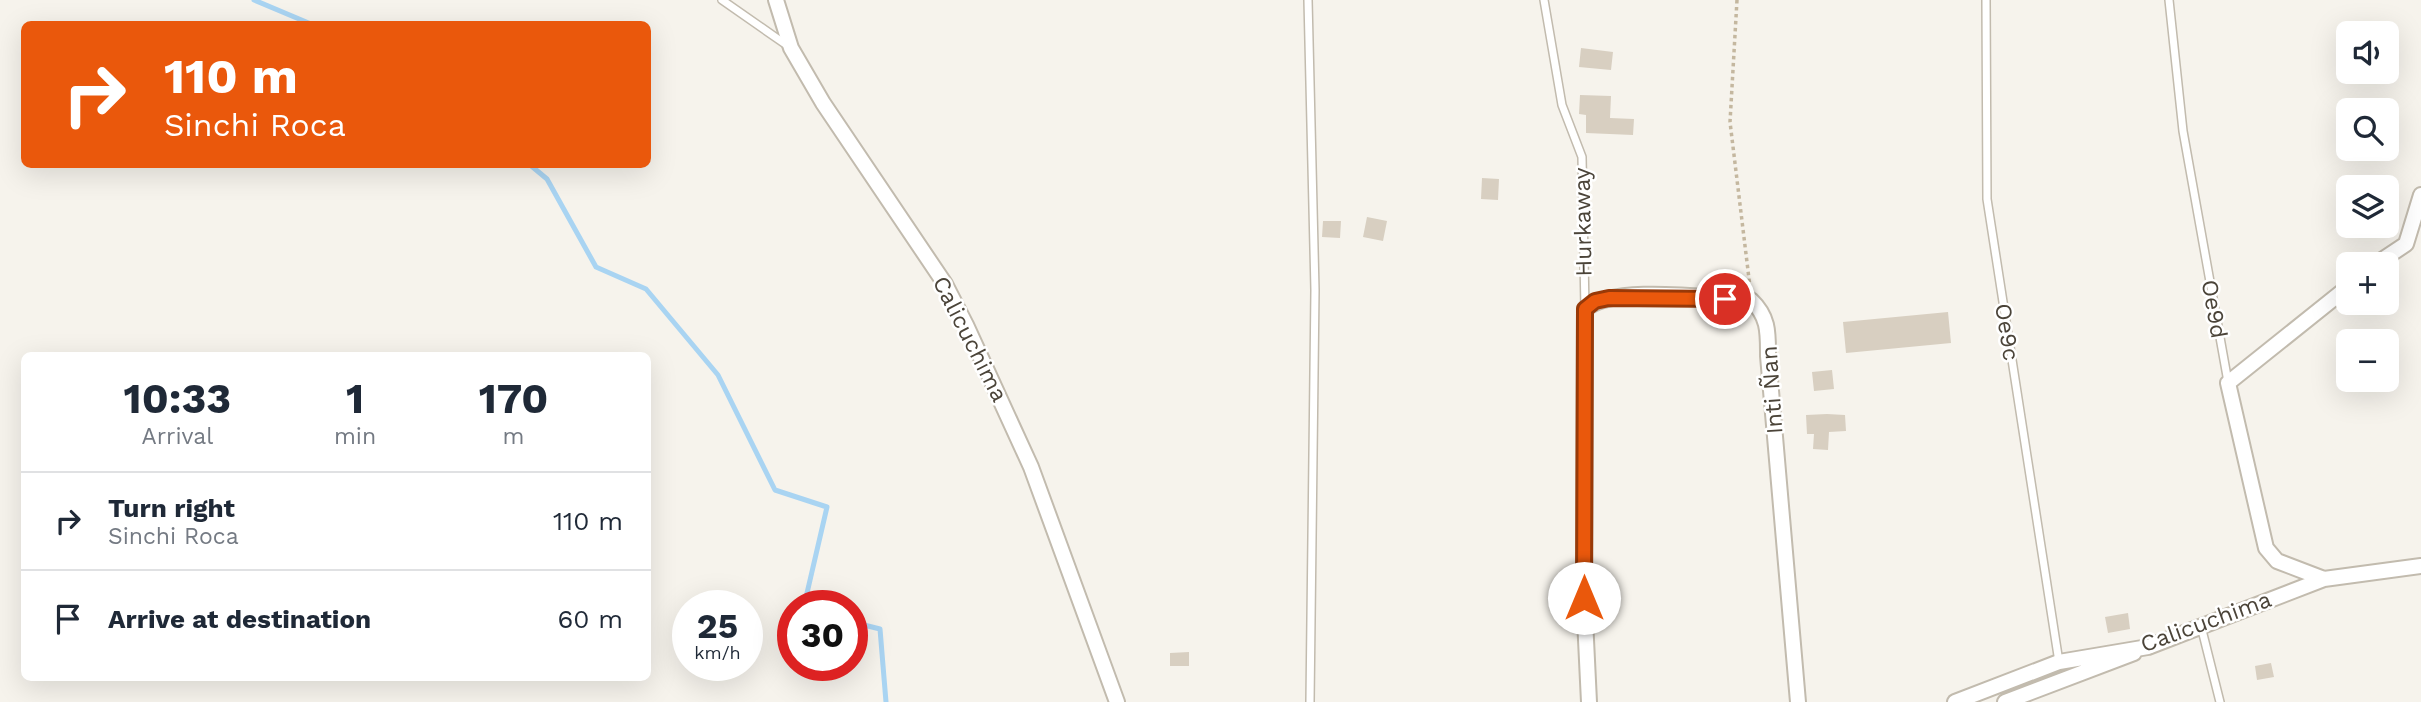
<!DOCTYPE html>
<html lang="en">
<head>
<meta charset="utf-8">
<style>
  :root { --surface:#fff; --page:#f2f2f3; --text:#1f2937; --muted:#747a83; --line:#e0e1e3 }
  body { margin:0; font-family:"Work Sans",sans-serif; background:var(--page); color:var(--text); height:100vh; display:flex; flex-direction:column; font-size:26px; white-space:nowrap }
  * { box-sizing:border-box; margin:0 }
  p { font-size:23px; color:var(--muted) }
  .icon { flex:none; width:38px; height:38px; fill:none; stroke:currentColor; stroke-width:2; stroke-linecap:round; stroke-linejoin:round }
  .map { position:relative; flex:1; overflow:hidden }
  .details { position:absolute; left:21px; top:352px; width:630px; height:329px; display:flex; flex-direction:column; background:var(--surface); border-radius:10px; box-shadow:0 7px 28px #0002 }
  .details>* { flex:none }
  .banner { position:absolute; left:21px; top:21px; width:630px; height:147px; border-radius:10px; box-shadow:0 7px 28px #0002; background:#ea580c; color:#fff; overflow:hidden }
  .fabs { position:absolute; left:2336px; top:21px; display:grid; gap:14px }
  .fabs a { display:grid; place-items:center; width:63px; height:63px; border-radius:10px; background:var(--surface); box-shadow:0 7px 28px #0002; font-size:35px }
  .speed { position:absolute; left:672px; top:590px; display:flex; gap:14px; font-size:35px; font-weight:700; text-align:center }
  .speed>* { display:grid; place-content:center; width:91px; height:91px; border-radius:50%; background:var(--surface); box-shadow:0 7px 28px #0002; line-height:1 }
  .speed small { font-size:18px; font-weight:400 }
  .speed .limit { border:10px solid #d22; background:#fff; color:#111 }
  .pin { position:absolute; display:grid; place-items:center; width:60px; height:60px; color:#fff; margin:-30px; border:4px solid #fff; border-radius:50%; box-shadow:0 2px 7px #0007 }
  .me { position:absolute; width:77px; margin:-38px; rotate:0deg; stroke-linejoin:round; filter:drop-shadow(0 0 5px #0008) }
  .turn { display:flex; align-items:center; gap:24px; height:147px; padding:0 28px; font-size:32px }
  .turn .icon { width:91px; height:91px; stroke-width:2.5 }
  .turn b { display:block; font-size:49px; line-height:60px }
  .eta { display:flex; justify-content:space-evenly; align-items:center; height:119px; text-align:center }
  .eta b { font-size:42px; font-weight:700; line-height:49px }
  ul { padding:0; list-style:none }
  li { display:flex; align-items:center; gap:21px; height:98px; padding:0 28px; border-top:2px solid var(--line) }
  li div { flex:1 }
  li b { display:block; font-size:26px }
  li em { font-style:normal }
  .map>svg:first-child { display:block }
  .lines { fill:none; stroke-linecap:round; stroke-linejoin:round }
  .stream { stroke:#a9d4f2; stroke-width:5 }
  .building { fill:#d8cfc1 }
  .service-casing { stroke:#c2bbae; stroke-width:10 }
  .minor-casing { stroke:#c2bbae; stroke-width:18 }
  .path { stroke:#c4b79f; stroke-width:3.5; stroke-dasharray:3.5 3.5; stroke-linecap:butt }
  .service { stroke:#fff; stroke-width:7 }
  .minor { stroke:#fff; stroke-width:14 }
  .route-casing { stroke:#983908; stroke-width:18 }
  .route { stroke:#ea580c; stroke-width:12 }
  .labels { text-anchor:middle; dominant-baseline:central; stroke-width:5; stroke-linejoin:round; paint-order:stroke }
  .street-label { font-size:23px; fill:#4b4439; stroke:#fff }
</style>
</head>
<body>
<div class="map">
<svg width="2421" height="702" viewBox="0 0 2421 702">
  <rect width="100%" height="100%" fill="#f6f3ec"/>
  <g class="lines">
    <!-- stream -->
    <path class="stream" d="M 254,0 L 311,24
      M 529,164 L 547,179 L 596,267 L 646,289 L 718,375 L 775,490 L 827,507 L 804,606
      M 852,622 L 880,629 L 886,702"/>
  </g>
  <!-- building -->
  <path class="building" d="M 1581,48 L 1613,52 L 1611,70 L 1579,67 Z
    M 1580,95 L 1611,96 L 1610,118 L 1634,119 L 1633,135 L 1586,133 L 1586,115 L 1579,114 Z
    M 1482,178 L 1499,179 L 1498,200 L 1481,199 Z
    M 1367,217 L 1387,221 L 1383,241 L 1363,237 Z
    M 1323,221 L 1341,221 L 1340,238 L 1322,237 Z
    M 1948,312 L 1951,343 L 1846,353 L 1843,322 Z
    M 1832,370 L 1834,389 L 1814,391 L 1812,372 Z
    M 1827,414 L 1845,415 L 1846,431 L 1829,432 L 1828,450 L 1813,449 L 1814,434 L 1807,434 L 1806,415 Z
    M 2128,613 L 2130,629 L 2108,633 L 2105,617 Z
    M 1189,652 L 1189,666 L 1170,666 L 1170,653 Z
    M 2271,663 L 2274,677 L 2257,680 L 2255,666 Z"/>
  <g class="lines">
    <defs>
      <path id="service" d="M 722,0 L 788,46
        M 1308,0 L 1315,290 L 1310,702
        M 1544,0 L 1562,105 L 1582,157 L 1585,309
        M 1986,0 L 1987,199 L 2059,662
        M 2169,0 L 2183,131 L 2228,382
        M 2201,626 L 2220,702"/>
      <path id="minor" d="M 776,0 L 791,48 L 823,103 L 945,284 L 966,325 L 1031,467 L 1117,702
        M 2376,264 L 2406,244 L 2421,195
        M 2324,579 L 2277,561 L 2266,548 L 2228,383 L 2348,287
        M 1589,702 L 1584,598 L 1585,309 C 1616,284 1711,299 1751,300 C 1769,317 1768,333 1768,356 L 1798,702
        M 1955,702 L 2059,662 L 2148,647 L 2324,579 L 2421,566
        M 2005,702 L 2134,653"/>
    </defs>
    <!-- service casing -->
    <use href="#service" class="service-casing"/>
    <!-- minor casing -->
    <use href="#minor" class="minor-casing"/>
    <!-- path -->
    <path class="path" d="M 1737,0 L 1730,122 L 1750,287"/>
    <!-- service -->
    <use href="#service" class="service"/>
    <!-- minor -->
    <use href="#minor" class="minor"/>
  </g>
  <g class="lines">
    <defs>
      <path id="route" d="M 1584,598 L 1585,309 L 1595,301 L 1609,298 L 1725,299"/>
    </defs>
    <!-- route casing -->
    <use href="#route" class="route-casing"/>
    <!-- route -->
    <use href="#route" class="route"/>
  </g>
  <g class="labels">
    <!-- street labels -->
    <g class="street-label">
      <text transform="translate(1583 222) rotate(-91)">Hurkaway</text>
      <text transform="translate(2214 309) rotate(80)">Oe9d</text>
      <text transform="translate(2007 332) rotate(81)">Oe9c</text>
      <text transform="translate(970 339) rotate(63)">Calicuchima</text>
      <text transform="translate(1772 390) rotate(-94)">Inti Ñan</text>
      <text transform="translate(2206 622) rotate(-20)">Calicuchima</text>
    </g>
  </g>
</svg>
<div class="fabs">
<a><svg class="icon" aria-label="sound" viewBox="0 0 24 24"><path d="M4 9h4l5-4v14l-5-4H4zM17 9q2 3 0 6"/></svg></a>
<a><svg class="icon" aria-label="search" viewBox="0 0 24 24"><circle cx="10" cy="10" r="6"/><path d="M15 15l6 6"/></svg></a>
<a><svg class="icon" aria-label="layers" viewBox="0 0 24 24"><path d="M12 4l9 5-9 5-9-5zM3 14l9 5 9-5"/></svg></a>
<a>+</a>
<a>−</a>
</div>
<div class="speed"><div>25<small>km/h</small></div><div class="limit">30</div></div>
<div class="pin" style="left:1725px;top:299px;background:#d93025"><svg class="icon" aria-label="arrive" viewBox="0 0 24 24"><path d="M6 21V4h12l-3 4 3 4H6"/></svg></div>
<svg class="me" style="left:1584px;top:598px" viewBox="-20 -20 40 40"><circle r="19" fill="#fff"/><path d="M0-13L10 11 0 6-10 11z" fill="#ea580c"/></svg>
<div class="banner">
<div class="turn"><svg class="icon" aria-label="right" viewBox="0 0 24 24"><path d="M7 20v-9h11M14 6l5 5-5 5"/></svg><div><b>110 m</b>Sinchi Roca</div></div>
</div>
<section class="details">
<div class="eta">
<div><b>10:33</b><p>Arrival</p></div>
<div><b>1</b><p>min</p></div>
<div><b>170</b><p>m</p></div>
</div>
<ul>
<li><svg class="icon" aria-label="right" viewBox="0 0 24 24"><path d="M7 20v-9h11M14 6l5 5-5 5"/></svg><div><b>Turn right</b><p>Sinchi Roca</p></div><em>110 m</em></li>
<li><svg class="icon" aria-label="arrive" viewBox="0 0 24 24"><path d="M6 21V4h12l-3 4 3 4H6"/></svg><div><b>Arrive at destination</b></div><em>60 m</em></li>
</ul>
</section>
</div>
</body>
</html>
